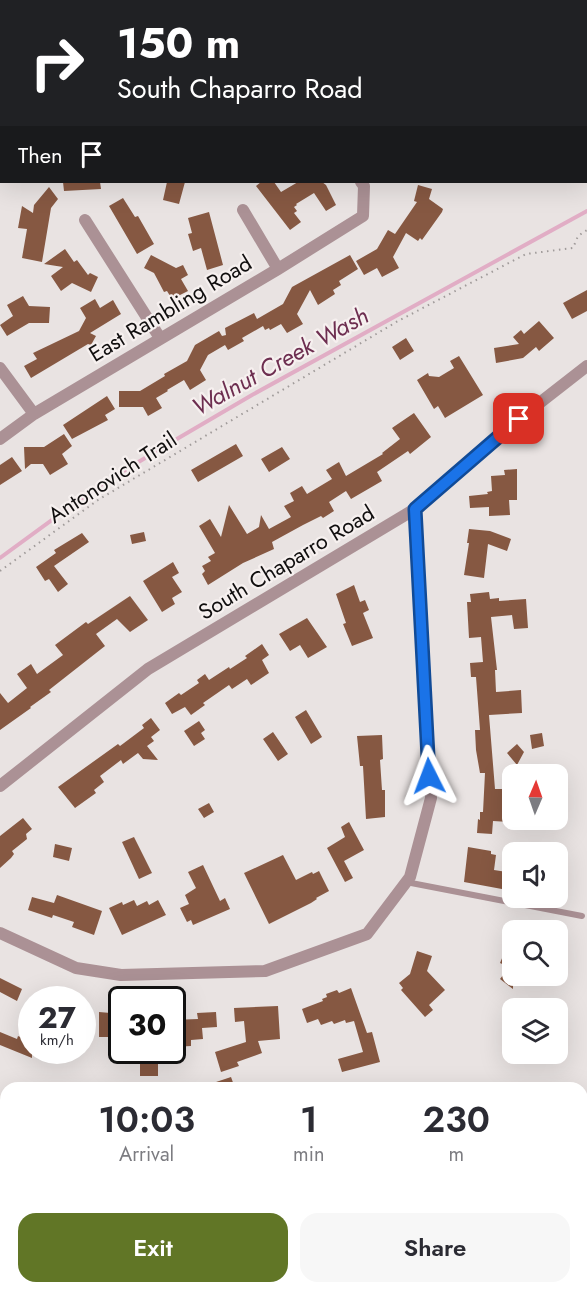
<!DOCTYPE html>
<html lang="en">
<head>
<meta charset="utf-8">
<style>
  :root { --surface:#fff; --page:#f7f7f7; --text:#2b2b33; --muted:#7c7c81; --accent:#617626 }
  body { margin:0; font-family:Jost,sans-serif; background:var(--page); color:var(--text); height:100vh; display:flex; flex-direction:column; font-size:22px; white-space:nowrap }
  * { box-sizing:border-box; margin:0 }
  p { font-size:20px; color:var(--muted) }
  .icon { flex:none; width:33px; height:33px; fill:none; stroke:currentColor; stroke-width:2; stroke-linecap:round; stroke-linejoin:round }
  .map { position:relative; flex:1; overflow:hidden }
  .side { position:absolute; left:0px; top:1082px; width:588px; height:212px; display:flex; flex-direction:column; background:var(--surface); border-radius:18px 18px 0 0; box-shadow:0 6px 24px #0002 }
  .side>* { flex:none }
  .top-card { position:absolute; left:0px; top:0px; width:588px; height:183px; box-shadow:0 6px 24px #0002; background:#202124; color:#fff; overflow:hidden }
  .needle { width:39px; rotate:2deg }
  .buttons { position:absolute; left:502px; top:764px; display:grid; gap:12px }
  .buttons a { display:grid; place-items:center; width:66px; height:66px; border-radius:12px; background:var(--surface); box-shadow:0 6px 24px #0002; font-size:30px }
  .speed { position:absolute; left:18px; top:986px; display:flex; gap:12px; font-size:30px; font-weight:700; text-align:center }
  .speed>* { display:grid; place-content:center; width:78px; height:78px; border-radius:50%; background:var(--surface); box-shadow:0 6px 24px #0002; line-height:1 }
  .speed small { font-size:15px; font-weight:400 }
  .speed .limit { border:3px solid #111; border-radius:9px; background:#fff; color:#111 }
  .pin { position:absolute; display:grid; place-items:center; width:51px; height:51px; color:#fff; margin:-26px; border-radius:12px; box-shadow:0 3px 9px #0006 }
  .me { position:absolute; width:66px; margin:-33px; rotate:357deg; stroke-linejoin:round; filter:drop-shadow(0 0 4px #0008) }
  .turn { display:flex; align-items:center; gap:21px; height:126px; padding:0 18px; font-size:27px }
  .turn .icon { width:78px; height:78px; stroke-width:2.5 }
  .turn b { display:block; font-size:42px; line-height:51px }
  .then { display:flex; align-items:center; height:57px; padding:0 18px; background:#0003; gap:12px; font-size:22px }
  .eta { display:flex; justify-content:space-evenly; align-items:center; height:102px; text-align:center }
  .eta b { font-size:36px; font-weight:600; line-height:42px }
  .action { display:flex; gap:12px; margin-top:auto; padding:12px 18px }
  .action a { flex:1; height:69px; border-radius:18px; background:var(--accent); color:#fff; font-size:24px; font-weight:600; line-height:69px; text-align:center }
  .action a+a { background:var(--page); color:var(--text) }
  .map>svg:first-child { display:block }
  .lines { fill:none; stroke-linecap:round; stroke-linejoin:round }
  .stream { stroke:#e1adc5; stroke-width:4 }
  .building { fill:#865842 }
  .path { stroke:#a09b9a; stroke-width:2; stroke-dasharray:1.5 4.5; stroke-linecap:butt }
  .lane { stroke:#ab9195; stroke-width:6 }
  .street { stroke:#ab9195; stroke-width:12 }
  .secondary { stroke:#8d696f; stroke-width:16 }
  .route-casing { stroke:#114b97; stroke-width:15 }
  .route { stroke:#1a73e8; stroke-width:10 }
  .labels { text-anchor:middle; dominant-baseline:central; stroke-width:4.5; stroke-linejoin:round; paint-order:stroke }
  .street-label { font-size:22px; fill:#100e0e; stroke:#f6f0ef }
  .water-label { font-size:24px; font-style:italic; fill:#6d2e50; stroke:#f6f0ef }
</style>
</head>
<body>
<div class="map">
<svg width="587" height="1292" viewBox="0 0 587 1292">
  <rect width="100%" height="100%" fill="#e9e3e2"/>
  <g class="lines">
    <!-- stream -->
    <path class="stream" d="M 0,558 L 97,487 L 170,443 L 252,395 L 587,211"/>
  </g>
  <!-- building -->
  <path class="building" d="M 63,182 L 100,182 L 101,189 L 64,191 Z
    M 167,182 L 185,182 L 179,204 L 163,200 Z
    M 261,182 L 274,182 L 281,192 L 298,182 L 322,182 L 326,185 L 336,205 L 326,211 L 314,193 L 296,204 L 297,205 L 294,207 L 297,211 L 294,213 L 301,222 L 290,230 L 256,186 Z
    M 418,185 L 432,189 L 429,199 L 443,209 L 442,212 L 422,240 L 420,238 L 418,241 L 406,233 L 393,257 L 399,268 L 382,277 L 377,268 L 364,275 L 356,261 L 377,249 L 388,230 L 395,234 L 417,202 L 414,201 Z
    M 49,187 L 58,199 L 51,208 L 42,262 L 22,258 L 27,229 L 18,228 L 22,206 L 33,213 L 34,205 Z
    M 123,198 L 135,217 L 138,216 L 154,244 L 137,254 L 109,206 Z
    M 209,212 L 223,265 L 207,270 L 201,248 L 193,251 L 188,234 L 192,233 L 188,218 Z
    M 65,249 L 74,262 L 77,260 L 88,275 L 90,273 L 98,277 L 91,292 L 72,283 L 61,291 L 51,276 L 63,267 L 44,264 Z
    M 151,255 L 176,268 L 183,265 L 188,275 L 181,279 L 188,291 L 172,299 L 167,291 L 164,292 L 154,273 L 144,268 Z
    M 350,255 L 358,269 L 339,281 L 341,285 L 333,290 L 335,294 L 318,305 L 310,290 L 297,314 L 303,324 L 287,333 L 281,324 L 270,330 L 269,328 L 265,330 L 263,326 L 242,338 L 244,341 L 228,350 L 225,345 L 208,355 L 200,370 L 206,380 L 190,390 L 184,380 L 167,390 L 168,391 L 156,398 L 162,408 L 148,416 L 143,407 L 119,407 L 119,391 L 140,391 L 165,376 L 164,374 L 187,361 L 195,345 L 219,331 L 222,336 L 226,335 L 225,328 L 254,313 L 257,319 L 283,304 L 292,287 Z
    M 587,290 L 587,311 L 572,319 L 563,303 Z
    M 23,296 L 29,306 L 50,307 L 49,323 L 29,323 L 7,336 L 0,325 L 13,316 L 7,305 Z
    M 95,299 L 100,308 L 113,300 L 121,314 L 90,333 L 96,336 L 91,345 L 88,344 L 31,378 L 24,366 L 37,359 L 33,353 L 79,331 L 86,318 L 80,308 Z
    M 539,321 L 554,338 L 539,351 L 536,347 L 523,358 L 496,363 L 494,348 L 519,344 L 513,337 L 521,330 L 524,334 Z
    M 406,338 L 414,351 L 400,360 L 392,347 Z
    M 459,356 L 483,395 L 445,418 L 438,406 L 434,409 L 417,380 L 428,373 L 429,376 L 439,377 L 454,368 L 450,361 Z
    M 107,396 L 115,409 L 105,415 L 108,420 L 72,439 L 63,425 Z
    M 414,413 L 431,437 L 410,454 L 408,451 L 377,472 L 382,481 L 351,499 L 346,491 L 329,502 L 334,511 L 323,518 L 321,516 L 303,525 L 272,542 L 274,549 L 243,563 L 208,585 L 202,574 L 205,571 L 202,566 L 211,561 L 208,557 L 215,553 L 199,526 L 210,519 L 221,537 L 229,505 L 247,534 L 259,527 L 261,515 L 269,529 L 291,517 L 284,506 L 294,501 L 290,493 L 302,486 L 307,494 L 332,479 L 326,470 L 339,462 L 346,476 L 383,454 L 382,453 L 400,439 L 392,428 Z
    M 64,434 L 72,446 L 62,454 L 68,464 L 50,475 L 43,464 L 31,464 L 25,469 L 24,447 L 44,447 Z
    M 236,444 L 243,456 L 198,482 L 191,470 Z
    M 282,447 L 290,459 L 269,472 L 261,459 Z
    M 12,457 L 22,471 L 0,485 L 0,465 Z
    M 517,469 L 517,500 L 509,500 L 510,515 L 489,516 L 489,507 L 470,508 L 469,496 L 488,494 L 487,492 L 492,491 L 491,476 L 505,475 L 504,470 Z
    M 469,529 L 490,531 L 511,539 L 507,551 L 488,544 L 484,578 L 464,575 L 469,543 L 467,543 Z
    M 144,532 L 146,541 L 132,544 L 130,535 Z
    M 82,533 L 89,542 L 54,566 L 68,584 L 58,592 L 49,579 L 45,581 L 36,567 L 56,553 L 54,550 Z
    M 173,562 L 179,573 L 172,577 L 182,592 L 172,598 L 175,604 L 162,612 L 143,581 Z
    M 354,585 L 360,602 L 365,600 L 369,610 L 363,613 L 373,638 L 352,646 L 343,624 L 346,623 L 336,594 Z
    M 489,592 L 490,599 L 499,598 L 499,601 L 526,599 L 528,628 L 514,629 L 512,615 L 491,617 L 497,670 L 495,670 L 496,692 L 521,690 L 522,713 L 489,715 L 495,789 L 506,789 L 505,806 L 510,806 L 509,822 L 493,821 L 492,834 L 477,833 L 478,819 L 480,820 L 480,812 L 483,812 L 485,773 L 480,773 L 476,750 L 475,730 L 480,730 L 476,677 L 471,677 L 470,663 L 483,662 L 481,637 L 469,638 L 467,602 L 471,602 L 470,594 Z
    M 130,596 L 148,620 L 130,632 L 117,619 L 96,634 L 105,646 L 49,690 L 51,692 L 30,707 L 31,708 L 0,730 L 0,693 L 8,703 L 27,688 L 17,674 L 31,664 L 37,674 L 63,655 L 55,645 L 86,622 L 88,624 Z
    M 307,618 L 327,647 L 308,658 L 300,645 L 290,651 L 279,634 Z
    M 262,644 L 269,655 L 262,660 L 269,673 L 251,685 L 247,679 L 232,689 L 229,685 L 203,703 L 205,705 L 191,715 L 185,707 L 172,714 L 165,703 L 179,693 L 181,695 L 199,683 L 197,680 L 205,674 L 209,680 L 229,667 L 230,669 L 247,658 L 245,656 Z
    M 306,710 L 322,737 L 311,744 L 295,717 Z
    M 151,718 L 160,730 L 151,737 L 154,741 L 147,746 L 158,760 L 143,759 L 138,753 L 123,764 L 121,760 L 100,776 L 104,782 L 94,790 L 96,793 L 75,808 L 58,787 L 118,744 L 120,746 L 144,728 L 142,725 Z
    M 199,721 L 205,730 L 201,733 L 205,739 L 194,746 L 184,731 Z
    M 273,732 L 288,754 L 278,761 L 263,739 Z
    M 542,733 L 544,746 L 532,749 L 530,735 Z
    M 382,735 L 383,759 L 380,760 L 382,790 L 385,790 L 385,817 L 366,819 L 363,766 L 360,766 L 357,736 Z
    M 517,744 L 524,752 L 517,765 L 507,753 Z
    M 209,803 L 214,812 L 204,818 L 198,809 Z
    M 23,818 L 32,829 L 26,834 L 27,839 L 12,851 L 14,854 L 11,858 L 0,868 L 0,836 Z
    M 349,822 L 364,850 L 344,861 L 353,878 L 345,882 L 327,848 L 345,837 L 341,827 Z
    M 134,837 L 152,873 L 139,879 L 122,842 Z
    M 55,844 L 72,848 L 69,861 L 53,857 Z
    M 468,847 L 491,851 L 491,854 L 496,855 L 494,870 L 513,873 L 513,891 L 464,882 Z
    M 283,855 L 296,880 L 312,872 L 313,874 L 319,871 L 329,891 L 316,898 L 317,899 L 311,903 L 269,924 L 244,873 Z
    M 203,865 L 220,901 L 225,898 L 230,909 L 193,925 L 191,920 L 187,922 L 180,908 L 189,904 L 185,895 L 196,888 L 188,872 Z
    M 57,895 L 102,911 L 94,935 L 72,927 L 74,922 L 53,915 L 52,918 L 28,910 L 32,897 L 54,903 Z
    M 134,900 L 137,906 L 147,901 L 149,905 L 158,900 L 166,915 L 122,935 L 109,908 L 122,902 L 123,905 Z
    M 513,932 L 513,989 L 500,979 L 509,967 L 500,963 Z
    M 417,951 L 432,956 L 427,971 L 445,990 L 429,1005 L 433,1010 L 425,1017 L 401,990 L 403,988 L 399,983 L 410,974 Z
    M 0,978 L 22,989 L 17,1001 L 0,992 Z
    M 351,988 L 367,1033 L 372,1032 L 380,1062 L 342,1072 L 338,1059 L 363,1052 L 354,1021 L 346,1023 L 345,1020 L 334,1024 L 332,1021 L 321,1025 L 318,1019 L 307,1023 L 302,1009 L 323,1001 L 322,999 L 327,997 L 326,994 L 337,990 L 339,993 Z
    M 278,1006 L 280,1039 L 258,1041 L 262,1053 L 237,1062 L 239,1066 L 221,1072 L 215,1052 L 246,1042 L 244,1021 L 235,1022 L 234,1008 Z
    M 99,1012 L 122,1014 L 122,1037 L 99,1037 Z
    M 216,1012 L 217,1027 L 202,1028 L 203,1039 L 191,1040 L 191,1046 L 172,1047 L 172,1020 L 198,1019 L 197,1013 Z
    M 0,1032 L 17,1039 L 18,1036 L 32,1042 L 32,1058 L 0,1045 Z
    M 140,1056 L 158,1056 L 158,1076 L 140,1076 Z
    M 231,1077 L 235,1088 L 204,1088 L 204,1086 Z"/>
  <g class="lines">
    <!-- path -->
    <path class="path" d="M 0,571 L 98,500 L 398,321 L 526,254 L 573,248 L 578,236 L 587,230
      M 0,1279 L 6,1282
      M 20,1287 L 33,1292"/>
    <!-- lane -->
    <path class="lane" d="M 406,882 L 582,916
      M 541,1292 L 542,1287"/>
    <!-- street -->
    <path class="street" d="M 438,2 L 438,0
      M 586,10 L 587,10
      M 243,210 L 278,269
      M 85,220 L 160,338
      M 0,368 L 34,414
      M 0,439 L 34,414 L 278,269 L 363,216 L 364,186 L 361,182
      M 0,786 L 148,669 L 415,509 L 519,419 L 587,366
      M 0,933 L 76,968 L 121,975 L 265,971 L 367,934 L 410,877 L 431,798 L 415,509"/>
    <!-- secondary -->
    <path class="secondary" d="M 0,1227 L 6,1231
      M 582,1284 L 587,1284"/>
  </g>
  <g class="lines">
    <defs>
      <path id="route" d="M 429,776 L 415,509 L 519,419"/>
    </defs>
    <!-- route casing -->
    <use href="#route" class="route-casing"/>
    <!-- route -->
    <use href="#route" class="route"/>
  </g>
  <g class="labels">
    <!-- street labels -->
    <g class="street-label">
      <text transform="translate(170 308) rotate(-31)">East Rambling Road</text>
      <text transform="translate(112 477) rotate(-33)">Antonovich Trail</text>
      <text transform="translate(286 562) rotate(-31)">South Chaparro Road</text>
    </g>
    <!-- water labels -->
    <g class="water-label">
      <text transform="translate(280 361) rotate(-29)">Walnut Creek Wash</text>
    </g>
  </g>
</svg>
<div class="buttons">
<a><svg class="needle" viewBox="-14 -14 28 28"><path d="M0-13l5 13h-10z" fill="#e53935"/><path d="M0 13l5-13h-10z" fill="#7c7c81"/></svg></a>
<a><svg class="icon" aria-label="sound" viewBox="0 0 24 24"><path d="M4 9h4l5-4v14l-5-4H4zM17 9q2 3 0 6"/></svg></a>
<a><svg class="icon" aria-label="search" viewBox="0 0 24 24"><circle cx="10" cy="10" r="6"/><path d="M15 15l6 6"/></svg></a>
<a><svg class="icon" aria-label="layers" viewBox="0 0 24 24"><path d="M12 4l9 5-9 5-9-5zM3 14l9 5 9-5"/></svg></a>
</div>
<div class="speed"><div>27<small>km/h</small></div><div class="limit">30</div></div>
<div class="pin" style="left:519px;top:419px;background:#d93025"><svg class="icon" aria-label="arrive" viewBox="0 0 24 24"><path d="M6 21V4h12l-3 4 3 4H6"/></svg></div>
<svg class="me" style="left:429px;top:776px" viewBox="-20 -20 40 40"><path d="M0-17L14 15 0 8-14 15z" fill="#1a73e8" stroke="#fff" stroke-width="4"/></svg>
<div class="top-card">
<div class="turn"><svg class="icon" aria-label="right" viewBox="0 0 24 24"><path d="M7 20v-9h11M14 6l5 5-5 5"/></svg><div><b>150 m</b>South Chaparro Road</div></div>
<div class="then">Then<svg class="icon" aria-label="arrive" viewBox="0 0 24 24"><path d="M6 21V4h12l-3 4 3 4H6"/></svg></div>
</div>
<section class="side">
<div class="eta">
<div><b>10:03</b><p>Arrival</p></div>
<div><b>1</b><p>min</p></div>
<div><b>230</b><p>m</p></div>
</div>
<div class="action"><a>Exit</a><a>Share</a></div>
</section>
</div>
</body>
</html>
